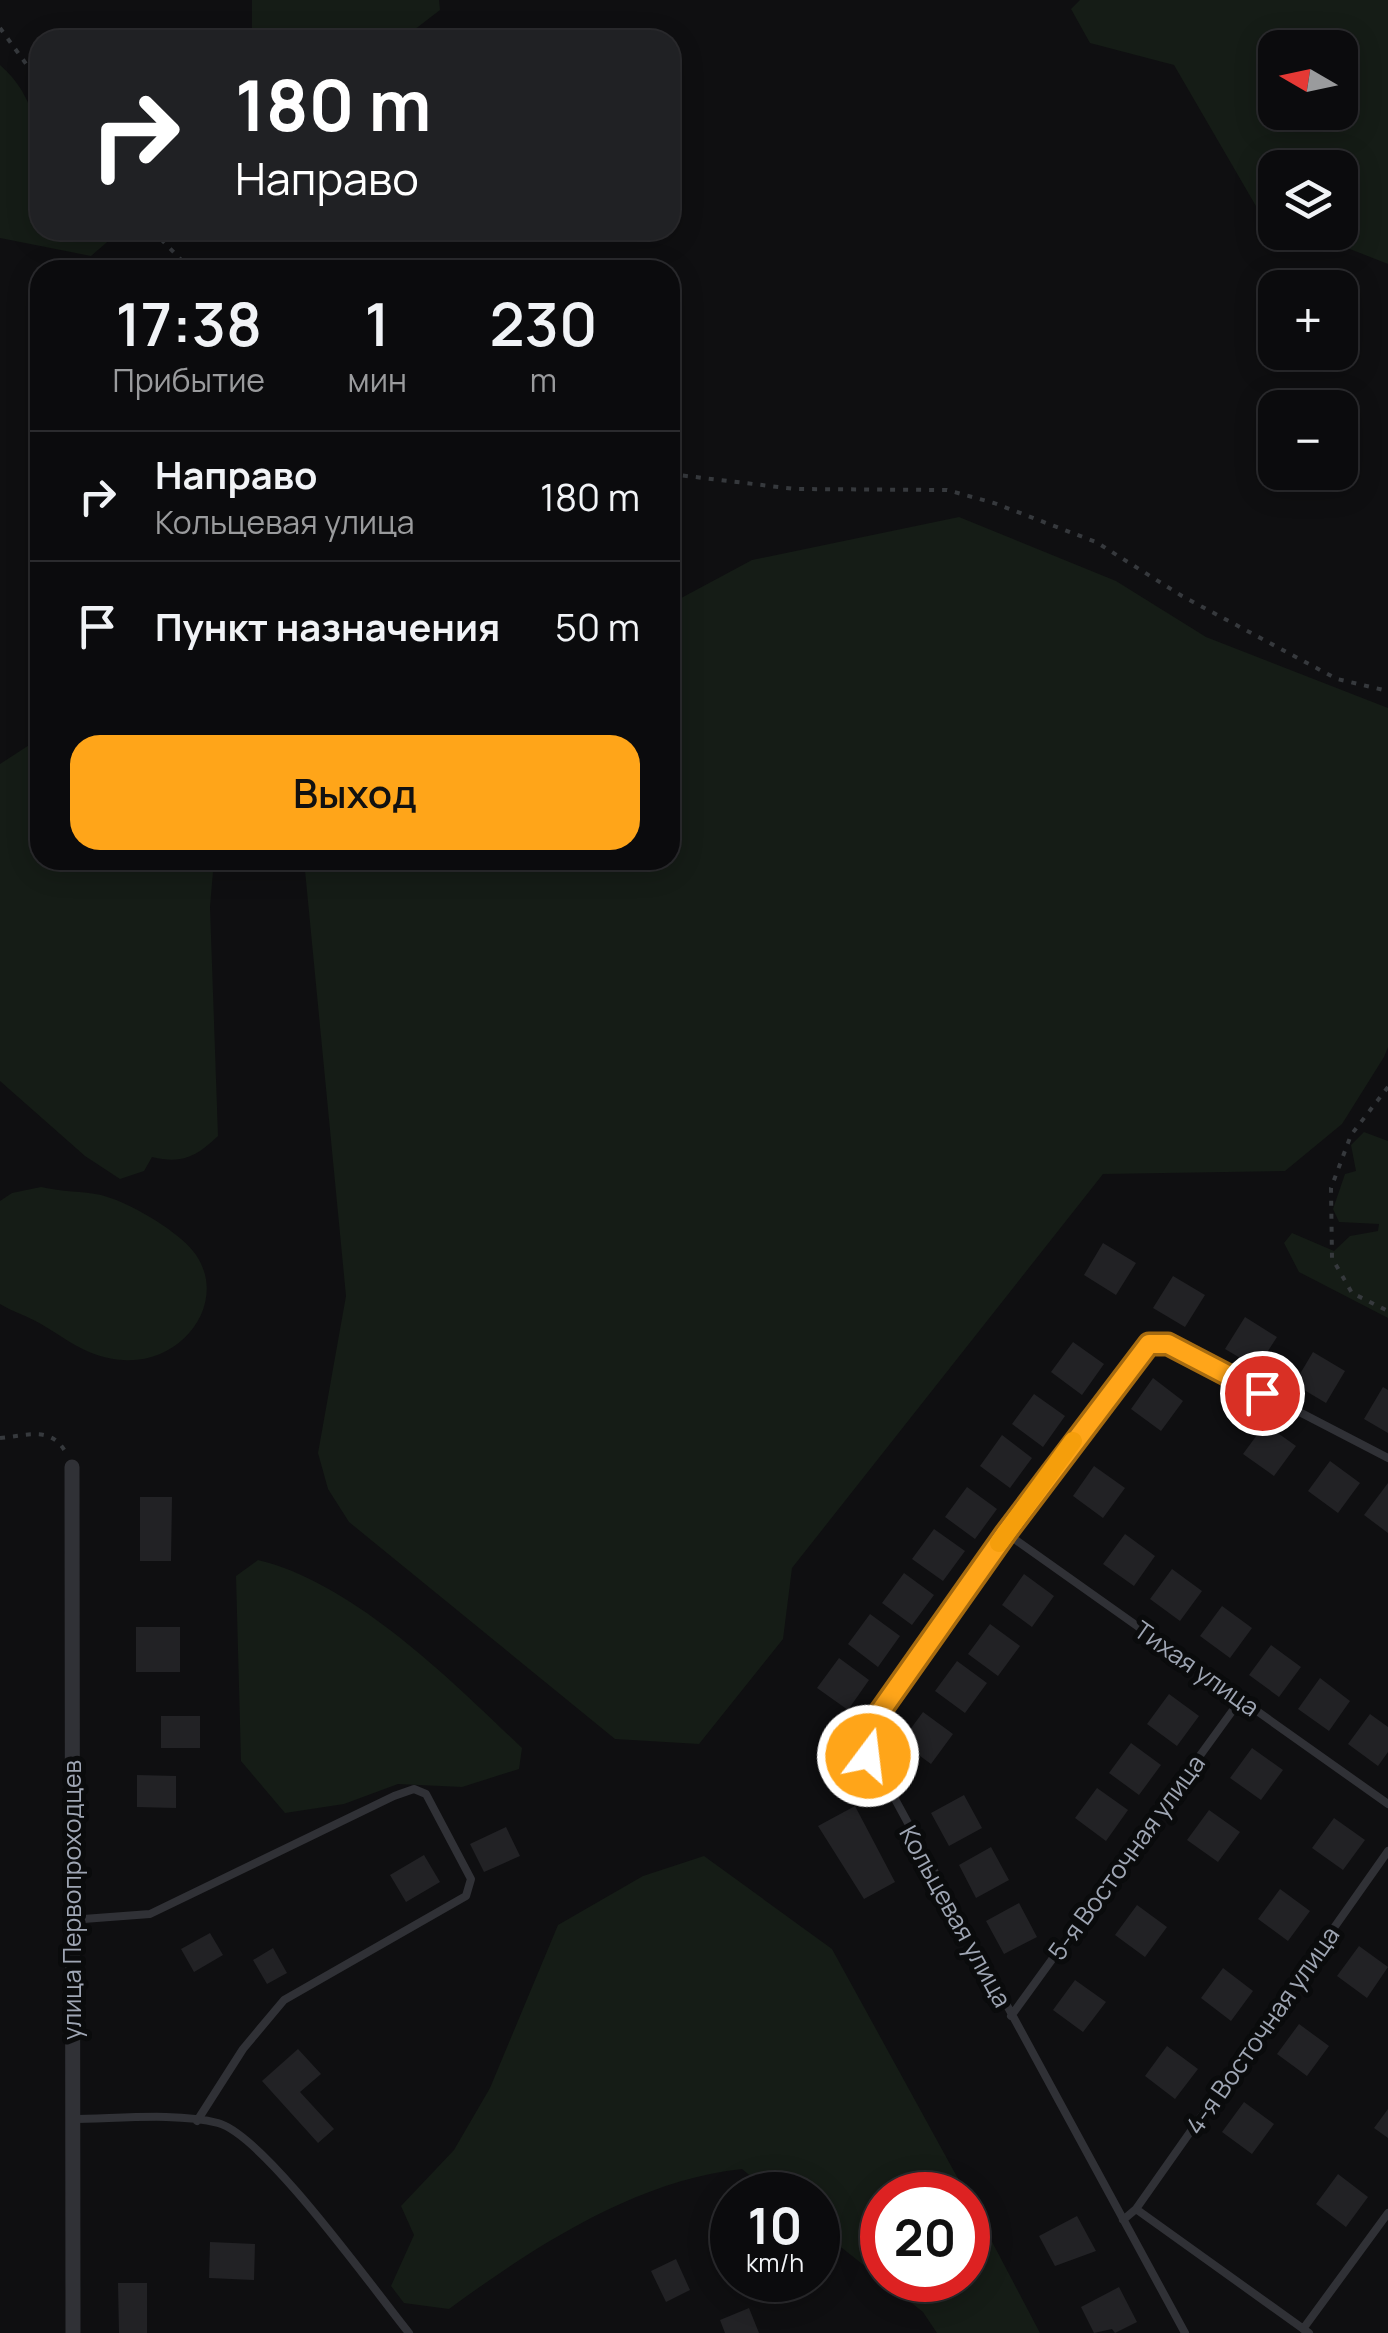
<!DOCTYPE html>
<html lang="ru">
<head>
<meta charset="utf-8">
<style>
  :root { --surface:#0b0b0d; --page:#141416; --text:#f1f3f6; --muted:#9a9b9d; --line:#2b2b2e; --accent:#ffa519 }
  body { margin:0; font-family:Manrope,sans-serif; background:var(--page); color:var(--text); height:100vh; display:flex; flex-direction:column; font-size:38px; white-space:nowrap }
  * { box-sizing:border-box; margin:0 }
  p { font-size:32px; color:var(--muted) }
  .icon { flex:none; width:55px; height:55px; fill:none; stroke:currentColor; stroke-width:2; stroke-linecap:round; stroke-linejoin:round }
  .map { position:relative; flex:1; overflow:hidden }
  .sheet { position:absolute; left:30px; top:260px; width:650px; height:610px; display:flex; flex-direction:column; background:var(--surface); border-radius:30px; box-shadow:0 5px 25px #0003,0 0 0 2px var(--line) }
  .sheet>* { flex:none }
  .hud { position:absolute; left:30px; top:30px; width:650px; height:210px; border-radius:30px; box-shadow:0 5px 25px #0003,0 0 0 2px var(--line); background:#202124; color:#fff; overflow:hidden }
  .needle { width:65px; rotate:279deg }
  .tools { position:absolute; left:1258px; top:30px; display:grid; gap:20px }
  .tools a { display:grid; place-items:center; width:100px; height:100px; border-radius:20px; background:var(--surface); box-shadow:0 5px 25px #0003,0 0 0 2px var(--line); font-size:50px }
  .speed { position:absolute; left:710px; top:2172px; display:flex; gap:20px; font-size:50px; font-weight:700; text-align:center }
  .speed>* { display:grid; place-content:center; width:130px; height:130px; border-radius:50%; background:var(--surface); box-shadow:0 5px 25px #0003,0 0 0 2px var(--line); line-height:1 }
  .speed small { font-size:25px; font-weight:400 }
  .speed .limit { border:15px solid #d22; background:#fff; color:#111 }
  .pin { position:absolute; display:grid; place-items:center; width:85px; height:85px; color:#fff; margin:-42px; border:5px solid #fff; border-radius:50%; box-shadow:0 2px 10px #0007 }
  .me { position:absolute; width:110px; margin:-55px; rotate:15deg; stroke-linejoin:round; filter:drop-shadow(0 0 8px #0008) }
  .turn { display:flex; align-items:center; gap:35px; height:210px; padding:0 40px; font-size:45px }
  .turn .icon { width:130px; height:130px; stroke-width:2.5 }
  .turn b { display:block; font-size:70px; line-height:85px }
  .eta { display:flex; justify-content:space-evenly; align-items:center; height:170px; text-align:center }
  .eta b { font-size:60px; font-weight:600; line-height:70px }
  .action { display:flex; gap:20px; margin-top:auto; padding:20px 40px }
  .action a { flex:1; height:115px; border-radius:30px; background:var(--accent); color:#111; font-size:40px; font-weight:600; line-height:115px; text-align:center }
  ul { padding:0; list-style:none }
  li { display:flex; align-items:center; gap:30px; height:130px; padding:0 40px; border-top:2px solid var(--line) }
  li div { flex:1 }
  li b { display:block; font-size:38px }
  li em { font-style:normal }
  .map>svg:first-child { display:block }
  .green { fill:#151c16; fill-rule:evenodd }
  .building { fill:#222225 }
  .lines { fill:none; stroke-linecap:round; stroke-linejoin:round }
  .path { stroke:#36393d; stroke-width:4; stroke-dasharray:5 8; stroke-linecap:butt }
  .service { stroke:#303136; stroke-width:8 }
  .minor { stroke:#303136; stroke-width:15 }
  .route-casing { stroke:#a66b10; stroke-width:25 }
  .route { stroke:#ffa519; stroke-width:18 }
  .slow { stroke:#f59e0b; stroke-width:18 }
  .labels { text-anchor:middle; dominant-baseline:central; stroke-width:10; stroke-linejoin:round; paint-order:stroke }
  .street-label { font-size:25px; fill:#9fa6b4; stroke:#0a0b0c }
</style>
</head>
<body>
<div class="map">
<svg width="1388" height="2333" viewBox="0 0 1388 2333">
  <rect width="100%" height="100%" fill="#0f0f11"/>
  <!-- green -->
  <path class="green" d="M 252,0 L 439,0 L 440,10 L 401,40 L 252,40 Z
    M 1080,0 L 1388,0 L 1388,264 L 1309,233 L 1340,232 L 1340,168 L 1275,168 L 1275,219 L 1260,213 L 1174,65 L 1090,43 L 1071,9 ZM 1275,48 L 1340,48 L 1340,112 L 1275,112 Z
    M 0,65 C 49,107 40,171 40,230 L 121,230 L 91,256 L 0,238 Z
    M 959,517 L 1116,581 L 1206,637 L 1388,708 L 1388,1047 L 1384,1057 L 1342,1124 L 1285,1171 L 1103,1174 L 792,1568 L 783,1639 L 699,1744 L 615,1739 L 349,1522 L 328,1489 L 318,1453 L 346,1296 L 304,860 L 670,860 L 670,604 L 752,560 Z
    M 40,738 L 40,860 L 214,860 L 210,907 L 218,1136 C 196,1157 182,1164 152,1157 L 144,1171 L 120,1179 L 85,1156 L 0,1081 L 0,764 Z
    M 1364,1132 L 1388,1141 L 1388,1318 L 1299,1272 L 1284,1243 L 1292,1233 L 1334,1251 L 1350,1236 L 1378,1231 L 1379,1224 L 1339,1222 L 1333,1209 L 1345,1174 L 1356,1171 L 1351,1145 Z
    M 41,1187 C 62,1192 82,1191 101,1195 C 127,1202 160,1221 181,1239 C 239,1286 190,1365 123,1360 C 89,1358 68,1340 41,1324 C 28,1316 13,1312 0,1304 L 0,1201 L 12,1193 Z
    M 258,1560 C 354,1583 452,1681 522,1748 L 519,1769 L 462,1787 L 398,1784 L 344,1804 L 285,1813 L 241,1761 L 236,1576 Z
    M 704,1856 L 832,1949 L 967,2195 L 882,2195 L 882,2280 L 968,2280 L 968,2196 L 1040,2333 L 937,2333 L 923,2312 L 818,2229 L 818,2195 L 774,2195 L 742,2169 C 636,2180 532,2248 449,2309 L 404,2303 L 391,2286 L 414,2235 L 401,2206 L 454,2150 L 490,2088 L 558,1925 L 643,1876 Z"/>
  <!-- building -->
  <path class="building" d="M 1103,1243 L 1136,1263 L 1116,1295 L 1084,1275 Z
    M 1173,1276 L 1205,1295 L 1185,1327 L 1153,1308 Z
    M 1245,1317 L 1277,1337 L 1257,1368 L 1225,1349 Z
    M 1073,1342 L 1104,1364 L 1082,1395 L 1051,1372 Z
    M 1313,1352 L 1345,1371 L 1326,1403 L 1294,1384 Z
    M 1153,1378 L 1183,1401 L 1161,1431 L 1131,1409 Z
    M 1383,1387 L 1388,1390 L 1388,1433 L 1364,1419 Z
    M 1034,1394 L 1065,1416 L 1043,1447 L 1012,1424 Z
    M 1265,1424 L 1296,1446 L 1274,1476 L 1243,1454 Z
    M 1002,1435 L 1032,1458 L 1010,1488 L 980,1466 Z
    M 1330,1461 L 1360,1483 L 1338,1513 L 1308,1491 Z
    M 1094,1466 L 1125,1488 L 1103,1518 L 1073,1496 Z
    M 1388,1483 L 1388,1533 L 1364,1515 Z
    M 967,1487 L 997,1509 L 975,1539 L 945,1517 Z
    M 140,1497 L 172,1497 L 171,1561 L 140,1561 Z
    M 934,1529 L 965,1551 L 943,1581 L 912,1559 Z
    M 1125,1534 L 1155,1556 L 1134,1586 L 1103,1564 Z
    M 1172,1569 L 1202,1591 L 1180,1621 L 1150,1599 Z
    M 904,1573 L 934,1595 L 912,1625 L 882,1603 Z
    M 1024,1574 L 1054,1596 L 1032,1627 L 1002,1605 Z
    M 1222,1606 L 1252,1628 L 1230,1658 L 1200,1636 Z
    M 870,1614 L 900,1636 L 878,1667 L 848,1644 Z
    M 990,1624 L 1020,1646 L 998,1676 L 968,1654 Z
    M 136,1627 L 180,1627 L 180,1672 L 136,1672 Z
    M 1271,1645 L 1301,1667 L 1279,1697 L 1249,1675 Z
    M 839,1658 L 869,1680 L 848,1710 L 817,1688 Z
    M 957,1661 L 987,1683 L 965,1713 L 935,1691 Z
    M 1320,1678 L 1350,1701 L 1329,1731 L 1298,1709 Z
    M 1169,1694 L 1199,1716 L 1177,1746 L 1147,1724 Z
    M 923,1712 L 953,1734 L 931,1764 L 901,1742 Z
    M 1370,1714 L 1388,1727 L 1388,1752 L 1378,1766 L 1348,1744 Z
    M 161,1716 L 200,1716 L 200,1748 L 161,1748 Z
    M 1131,1743 L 1161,1765 L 1139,1795 L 1109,1773 Z
    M 1252,1748 L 1283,1770 L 1261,1800 L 1230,1778 Z
    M 137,1775 L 176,1776 L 176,1808 L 137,1807 Z
    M 1097,1788 L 1128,1810 L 1106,1841 L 1075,1818 Z
    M 964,1795 L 982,1828 L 949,1846 L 931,1813 Z
    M 855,1806 L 895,1882 L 864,1899 L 818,1826 Z
    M 1209,1810 L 1240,1832 L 1218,1862 L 1187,1840 Z
    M 1334,1818 L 1365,1840 L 1343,1870 L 1312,1848 Z
    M 506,1827 L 520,1856 L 484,1872 L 470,1844 Z
    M 991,1847 L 1009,1880 L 976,1898 L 959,1865 Z
    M 424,1855 L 440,1882 L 406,1902 L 390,1875 Z
    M 1280,1889 L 1310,1911 L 1288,1941 L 1258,1919 Z
    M 1019,1903 L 1037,1937 L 1004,1954 L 986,1921 Z
    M 1137,1905 L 1167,1927 L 1145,1957 L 1115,1935 Z
    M 210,1933 L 223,1955 L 194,1972 L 181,1949 Z
    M 1359,1946 L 1388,1967 L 1367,1998 L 1337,1976 Z
    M 273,1948 L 287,1973 L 267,1984 L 253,1960 Z
    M 1223,1968 L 1253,1991 L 1231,2021 L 1201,1998 Z
    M 1075,1980 L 1106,2002 L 1083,2032 L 1053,2010 Z
    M 1299,2024 L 1329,2046 L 1307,2076 L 1277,2054 Z
    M 1167,2046 L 1198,2069 L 1175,2099 L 1145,2076 Z
    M 298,2049 L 321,2074 L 300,2092 L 334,2129 L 318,2143 L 262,2081 Z
    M 1244,2102 L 1274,2124 L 1252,2154 L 1222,2132 Z
    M 1388,2109 L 1388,2138 L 1374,2128 Z
    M 1338,2174 L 1368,2197 L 1346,2227 L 1316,2204 Z
    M 1077,2216 L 1096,2251 L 1055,2266 L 1039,2236 Z
    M 210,2242 L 255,2244 L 254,2280 L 209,2278 Z
    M 676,2259 L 690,2290 L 666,2302 L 651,2271 Z
    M 118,2283 L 147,2283 L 147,2333 L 119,2333 Z
    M 1119,2287 L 1137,2322 L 1115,2333 L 1112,2329 L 1094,2333 L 1081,2307 Z
    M 749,2308 L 759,2333 L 725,2333 L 720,2320 Z"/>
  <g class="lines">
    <!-- path -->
    <path class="path" d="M 0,28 L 40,83
      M 152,230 L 191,270
      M 670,474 L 795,489 L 947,490 L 994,503 L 1096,542 L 1182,596 L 1337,679 L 1388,691
      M 1388,1087 L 1351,1135 L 1331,1188 L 1332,1258 L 1352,1293 L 1388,1311
      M 0,1438 C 26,1436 51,1425 66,1453"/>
    <!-- service -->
    <path class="service" d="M 1006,1533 L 1388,1804
      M 70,1920 L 150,1914 L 394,1796 L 414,1789 L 426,1794 L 471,1879 L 466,1896 L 284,2000 L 243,2049 L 197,2121
      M 1011,2016 L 1241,1699
      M 71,2119 C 114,2119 177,2112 218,2123 C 264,2135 374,2290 409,2333
      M 1136,2209 L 1388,1851
      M 1123,2220 L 1136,2209 L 1309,2333
      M 1303,2329 L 1388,2213
      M 1185,2333 L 864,1742 L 870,1725 L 1006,1533 L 1149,1344 L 1168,1344 L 1388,1458"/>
    <!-- minor -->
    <path class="minor" d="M 72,1467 L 73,2333"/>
  </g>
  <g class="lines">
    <defs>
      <path id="route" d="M 868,1756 L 864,1742 L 870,1726 L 1006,1533 L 1149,1344 L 1168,1344 L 1262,1393"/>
    </defs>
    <!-- route casing -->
    <use href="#route" class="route-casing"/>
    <!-- route -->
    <use href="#route" class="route"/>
    <!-- slow -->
    <path class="slow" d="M 999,1543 L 1073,1441"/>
  </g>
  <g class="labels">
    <!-- street labels -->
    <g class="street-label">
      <text transform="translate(1197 1668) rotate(35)">Тихая улица</text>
      <text transform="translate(1126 1857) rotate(-54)">5-я Восточная улица</text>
      <text transform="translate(71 1900) rotate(-90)">улица Первопроходцев</text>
      <text transform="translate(956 1916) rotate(61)">Кольцевая улица</text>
      <text transform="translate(1262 2030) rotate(-55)">4-я Восточная улица</text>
    </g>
  </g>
</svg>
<div class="tools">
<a><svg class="needle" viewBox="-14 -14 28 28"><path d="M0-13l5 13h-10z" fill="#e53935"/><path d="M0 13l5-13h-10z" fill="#9a9b9d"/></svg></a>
<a><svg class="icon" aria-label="layers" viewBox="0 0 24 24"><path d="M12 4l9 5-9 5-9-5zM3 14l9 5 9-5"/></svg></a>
<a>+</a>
<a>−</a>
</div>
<div class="speed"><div>10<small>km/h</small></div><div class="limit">20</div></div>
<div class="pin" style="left:1262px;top:1393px;background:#d93025"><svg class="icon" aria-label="arrive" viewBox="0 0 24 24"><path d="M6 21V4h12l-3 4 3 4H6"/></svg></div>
<svg class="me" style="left:868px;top:1756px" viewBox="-20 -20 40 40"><circle r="17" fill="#ffa519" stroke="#fff" stroke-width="3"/><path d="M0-11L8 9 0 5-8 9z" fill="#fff"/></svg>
<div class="hud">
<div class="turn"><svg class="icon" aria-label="right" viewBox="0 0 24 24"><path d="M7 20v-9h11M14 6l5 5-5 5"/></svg><div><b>180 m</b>Направо</div></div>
</div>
<section class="sheet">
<div class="eta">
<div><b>17:38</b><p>Прибытие</p></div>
<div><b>1</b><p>мин</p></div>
<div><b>230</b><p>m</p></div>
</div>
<ul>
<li><svg class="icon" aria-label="right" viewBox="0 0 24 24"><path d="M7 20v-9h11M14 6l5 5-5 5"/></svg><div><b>Направо</b><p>Кольцевая улица</p></div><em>180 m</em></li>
<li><svg class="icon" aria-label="arrive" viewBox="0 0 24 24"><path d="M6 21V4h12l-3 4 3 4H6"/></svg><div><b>Пункт назначения</b></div><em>50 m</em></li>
</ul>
<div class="action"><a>Выход</a></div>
</section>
</div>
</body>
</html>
